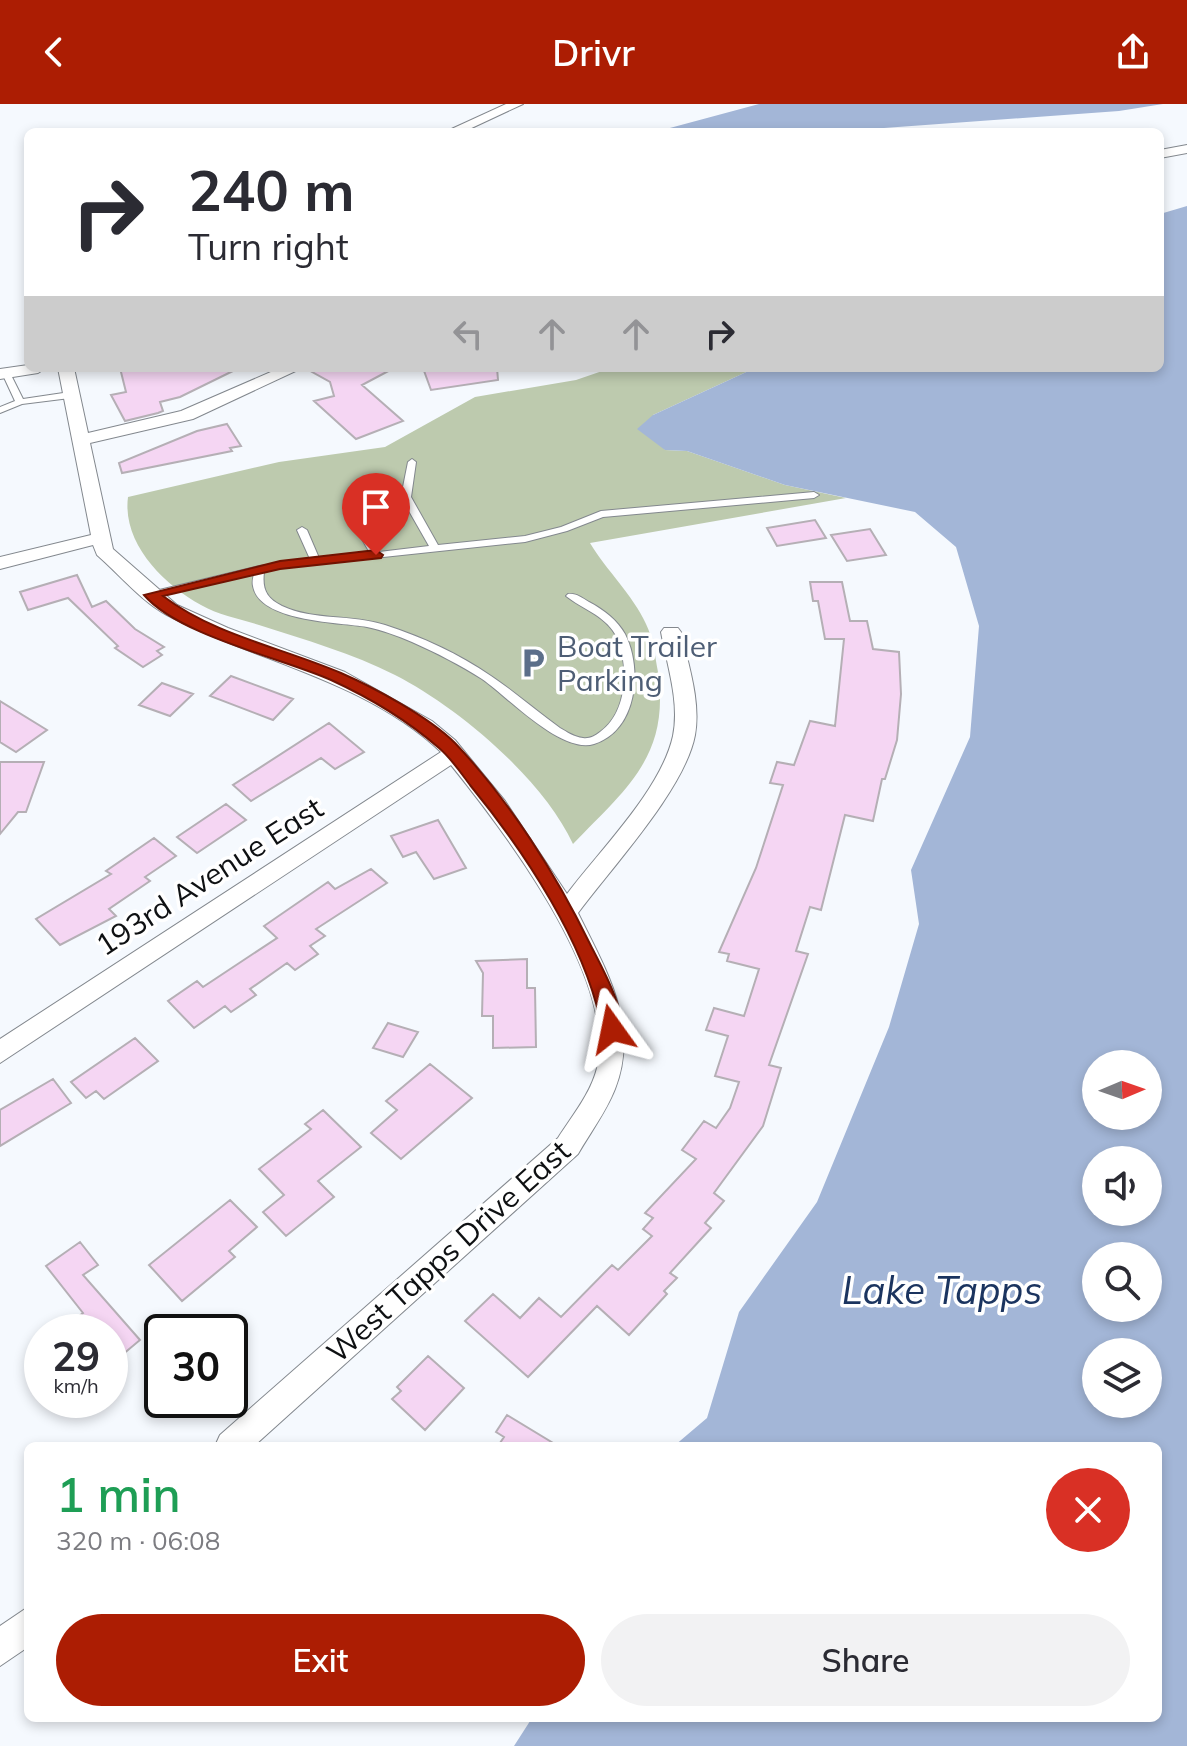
<!DOCTYPE html>
<html lang="en">
<head>
<meta charset="utf-8">
<style>
  :root { --surface:#fff; --page:#f2f2f3; --text:#2b2b33; --muted:#7c7c81; --accent:#ac1d03 }
  body { margin:0; font-family:Mulish,sans-serif; background:var(--page); color:var(--text); height:100vh; display:flex; flex-direction:column; font-size:30px; white-space:nowrap }
  * { box-sizing:border-box; margin:0 }
  p { font-size:26px; color:var(--muted) }
  .icon { flex:none; width:44px; height:44px; fill:none; stroke:currentColor; stroke-width:2; stroke-linecap:round; stroke-linejoin:round }
  .map { position:relative; flex:1; overflow:hidden }
  .sheet { position:absolute; left:24px; top:1338px; width:1138px; height:280px; display:flex; flex-direction:column; background:var(--surface); border-radius:12px; box-shadow:0 4px 12px #0003 }
  .sheet>* { flex:none }
  .top-card { position:absolute; left:24px; top:24px; width:1140px; height:244px; border-radius:12px; box-shadow:0 4px 12px #0003; background:#fff; color:var(--text); overflow:hidden }
  .needle { width:52px; rotate:88deg }
  .buttons { position:absolute; left:1082px; top:946px; display:grid; gap:16px }
  .buttons a { display:grid; place-items:center; width:80px; height:80px; border-radius:50%; background:var(--surface); box-shadow:0 4px 12px #0003; font-size:40px }
  .speed { position:absolute; left:24px; top:1210px; display:flex; gap:16px; font-size:40px; font-weight:700; text-align:center }
  .speed>* { display:grid; place-content:center; width:104px; height:104px; border-radius:50%; background:var(--surface); box-shadow:0 4px 12px #0003; line-height:1 }
  .speed small { font-size:20px; font-weight:400 }
  .speed .limit { border:4px solid #111; border-radius:12px; background:#fff; color:#111 }
  .pin { position:absolute; display:grid; place-items:center; width:68px; height:68px; color:#fff; margin:-82px -34px; border-radius:50% 50% 50% 0; rotate:-45deg; box-shadow:0 0 8px #0007 }
  .pin .icon { rotate:45deg }
  .me { position:absolute; width:88px; margin:-44px; rotate:348deg; stroke-linejoin:round; filter:drop-shadow(0 0 6px #0008) }
  .turn { display:flex; align-items:center; gap:28px; height:168px; padding:0 32px; font-size:36px }
  .turn .icon { width:104px; height:104px; stroke-width:2.5 }
  .turn b { display:block; font-size:56px; line-height:68px }
  .lanes { display:flex; align-items:center; height:76px; padding:0 32px; background:#0003; justify-content:center; gap:40px; direction:ltr }
  .lanes .off { opacity:.35 }
  .round { display:grid; place-items:center; flex:none; width:84px; height:84px; border-radius:42px; background:var(--page) }
  .headline { display:flex; align-items:center; justify-content:space-between; height:136px; padding:0 32px }
  h1 { font-size:48px; font-weight:600; line-height:60px; color:#1e9e55 }
  .cta { display:flex; gap:16px; margin-top:auto; padding:16px 32px }
  .cta a { flex:1; height:92px; border-radius:48px; background:var(--accent); color:#fff; font-size:32px; font-weight:600; line-height:92px; text-align:center }
  .cta a+a { background:var(--page); color:var(--text) }
  header { display:flex; justify-content:space-between; align-items:center; height:104px; padding:0 32px; background:var(--accent); color:#fff; font-size:36px; font-weight:600 }
  .map>svg:first-child { display:block }
  .green { fill:#bdcaae }
  .water { fill:#a3b6d7; fill-rule:evenodd }
  .building { fill:#f5d6f3; stroke:#b5afb5; stroke-width:2 }
  .lines { fill:none; stroke-linecap:round; stroke-linejoin:round }
  .service-casing { stroke:#83888e; stroke-width:2 }
  .minor-casing { stroke:#83888e; stroke-width:2 }
  .service { fill:#fff; fill-rule:evenodd }
  .minor { fill:#fff; fill-rule:evenodd }
  .route { fill:#ac1d03; stroke:#701302; stroke-width:2 }
  .labels { text-anchor:middle; dominant-baseline:central; stroke-width:7; stroke-linejoin:round; paint-order:stroke }
  .service-label { font-size:30px; fill:#4e5e75; stroke:#fff; text-anchor:start }
  .street-label { font-size:30px; fill:#0e1012; stroke:#fff }
  .near-water-label { font-size:38px; font-style:italic; fill:#1b345f; stroke:#fff }
</style>
</head>
<body>
<header><svg class="icon" aria-label="back" viewBox="0 0 24 24"><path d="M15 5l-7 7 7 7"/></svg>Drivr<svg class="icon" aria-label="share" viewBox="0 0 24 24"><path d="M12 15V3M7 8l5-5 5 5M5 13v7h14v-7"/></svg></header>
<div class="map">
<svg width="1187" height="1642" viewBox="0 0 1187 1642">
  <rect width="100%" height="100%" fill="#f5f9fe"/>
  <!-- green -->
  <path class="green" d="M 611,264 L 755,264 L 653,311 L 665,346 L 687,347 L 785,381 L 846,394 L 590,439 C 606,466 633,491 646,520 C 653,534 655,552 658,568 C 670,652 627,684 573,740 C 543,675 458,603 395,571 C 352,549 305,536 259,521 C 240,515 218,511 201,501 C 163,480 122,439 128,393 L 279,358 L 385,343 L 475,293 L 576,276 Z"/>
  <!-- water -->
  <path class="water" d="M 759,0 L 1163,0 L 1119,7 L 829,28 L 655,28 Z
    M 1187,102 L 1187,1642 L 514,1642 L 532,1614 L 1158,1614 L 1158,1342 L 674,1342 L 707,1314 L 739,1208 L 817,1098 L 889,923 L 919,820 L 911,766 L 970,633 L 979,522 L 956,443 L 915,408 L 785,381 L 687,347 L 665,346 L 637,325 L 653,311 L 755,264 L 1160,264 L 1160,110 ZM 1096,960 L 1148,960 L 1148,1012 L 1096,1012 ZM 1096,1056 L 1148,1056 L 1148,1108 L 1096,1108 ZM 1096,1152 L 1148,1152 L 1148,1204 L 1096,1204 ZM 1096,1248 L 1148,1248 L 1148,1300 L 1096,1300 Z"/>
  <!-- building -->
  <path class="building" d="M 120,264 L 239,264 L 180,293 L 160,298 L 163,307 L 158,309 L 125,317 L 111,291 L 126,288 Z
    M 305,264 L 394,264 L 362,281 L 403,317 L 356,335 L 314,297 L 334,292 L 330,278 Z
    M 423,264 L 497,264 L 498,276 L 431,286 Z
    M 227,320 L 241,342 L 230,344 L 232,347 L 122,369 L 119,359 L 197,327 Z
    M 815,416 L 826,434 L 777,442 L 767,424 Z
    M 870,425 L 886,451 L 847,457 L 831,431 Z
    M 77,471 L 92,503 L 106,497 L 135,525 L 164,543 L 157,547 L 162,551 L 143,563 L 115,544 L 118,542 L 68,494 L 28,506 L 20,488 Z
    M 810,478 L 842,478 L 850,517 L 867,517 L 873,545 L 899,548 L 901,590 L 897,636 L 885,675 L 882,675 L 873,717 L 845,711 L 821,806 L 810,803 L 796,847 L 808,850 L 769,961 L 781,964 L 763,1022 L 714,1089 L 724,1097 L 705,1119 L 711,1124 L 670,1169 L 677,1174 L 664,1187 L 667,1190 L 629,1231 L 597,1202 L 528,1273 L 465,1217 L 493,1190 L 520,1214 L 539,1194 L 561,1213 L 612,1161 L 618,1166 L 652,1132 L 643,1125 L 653,1114 L 645,1109 L 696,1055 L 682,1046 L 704,1017 L 716,1024 L 730,1004 L 739,978 L 715,972 L 728,932 L 706,926 L 714,904 L 744,912 L 759,865 L 727,857 L 729,850 L 719,848 L 756,764 L 783,681 L 770,679 L 777,658 L 794,661 L 810,617 L 835,622 L 844,535 L 825,535 L 818,497 L 813,497 Z
    M 231,572 L 293,595 L 273,616 L 210,592 Z
    M 162,579 L 193,590 L 170,612 L 139,601 Z
    M 0,597 L 47,626 L 16,648 L 0,638 Z
    M 329,619 L 364,648 L 335,665 L 321,654 L 251,697 L 233,681 Z
    M 0,658 L 44,658 L 26,708 L 18,708 L 0,730 Z
    M 226,700 L 246,716 L 197,749 L 177,733 Z
    M 438,716 L 466,764 L 434,775 L 416,748 L 403,753 L 391,732 Z
    M 154,734 L 176,752 L 145,773 L 150,777 L 109,805 L 116,812 L 60,841 L 36,815 L 111,770 L 106,767 Z
    M 371,765 L 387,779 L 316,825 L 325,832 L 310,842 L 318,850 L 295,866 L 287,859 L 250,885 L 256,891 L 231,908 L 225,902 L 194,924 L 168,897 L 197,877 L 203,883 L 277,834 L 264,822 L 328,778 L 335,785 Z
    M 527,855 L 527,884 L 535,884 L 536,943 L 493,944 L 493,912 L 482,912 L 483,869 L 476,857 Z
    M 388,919 L 418,928 L 403,953 L 373,944 Z
    M 135,934 L 158,957 L 104,995 L 96,987 L 86,994 L 71,978 Z
    M 430,960 L 472,994 L 401,1055 L 371,1029 L 397,1006 L 386,997 Z
    M 53,975 L 71,999 L 0,1042 L 0,1006 Z
    M 323,1006 L 361,1043 L 318,1077 L 334,1093 L 286,1132 L 263,1108 L 284,1091 L 259,1065 L 311,1025 L 305,1020 Z
    M 230,1096 L 257,1123 L 229,1147 L 235,1153 L 182,1197 L 149,1161 Z
    M 80,1138 L 98,1161 L 83,1171 L 140,1236 L 110,1261 L 110,1228 L 58,1228 L 83,1209 L 46,1162 Z
    M 428,1252 L 464,1284 L 425,1326 L 392,1295 L 401,1287 L 397,1283 Z
    M 507,1311 L 558,1342 L 498,1342 L 504,1333 L 496,1328 Z"/>
  <g class="lines">
    <defs>
      <path id="service" d="M 3,267 L 9,267 L 23,295 L 70,288 L 74,291 L 70,294 L 22,300 L 0,309 L 0,303 L 15,297 L 2,269 Z
        M 412,355 L 416,358 L 411,393 L 438,441 L 525,432 L 561,423 L 601,407 L 814,388 L 819,391 L 814,394 L 603,413 L 567,427 L 525,438 L 280,464 L 264,468 C 262,485 266,494 282,502 C 314,517 352,510 385,521 C 422,533 459,550 491,572 C 515,588 536,607 560,624 C 567,628 574,633 583,634 C 589,635 595,632 600,628 C 628,608 630,560 615,530 C 604,511 582,505 566,492 L 568,490 C 576,489 582,494 589,498 C 604,506 617,516 625,530 C 643,565 637,627 594,640 C 561,650 508,593 482,575 C 460,561 437,549 412,538 C 398,532 382,526 367,523 C 339,518 259,518 253,482 C 252,478 253,474 254,470 L 151,494 L 146,491 L 151,488 L 259,462 L 310,455 L 297,426 L 302,423 L 307,426 L 319,454 L 370,449 L 345,406 L 350,403 L 355,406 L 379,448 L 429,442 L 401,393 L 408,358 Z"/>
      <path id="minor" d="M 506,0 L 523,0 L 463,28 L 445,28 Z
        M 1187,41 L 1187,49 L 1160,54 L 1160,46 Z
        M 28,261 L 28,264 L 46,264 L 38,269 L 0,275 L 0,265 Z
        M 58,264 L 74,264 L 88,329 L 181,307 L 280,264 L 302,264 L 193,315 L 90,339 L 113,445 L 177,501 L 228,524 L 345,568 L 432,617 L 455,636 L 505,697 L 567,790 C 600,746 661,686 673,632 C 680,598 667,561 661,528 L 664,524 L 678,524 L 681,528 C 688,560 701,597 695,631 C 685,685 612,763 578,809 C 606,866 640,921 615,985 C 606,1008 590,1029 578,1050 L 254,1342 L 215,1342 L 220,1331 L 558,1034 C 572,1012 591,989 597,964 C 617,875 505,728 451,661 L 0,959 L 0,935 L 441,648 C 365,576 257,558 167,511 C 142,498 119,470 97,451 L 93,441 L 0,465 L 0,453 L 91,431 Z
        M 28,1503 L 28,1543 L 0,1562 L 0,1522 Z"/>
    </defs>
    <!-- service casing -->
    <use href="#service" class="service-casing"/>
    <!-- minor casing -->
    <use href="#minor" class="minor-casing"/>
    <!-- service -->
    <use href="#service" class="service"/>
    <!-- minor -->
    <use href="#minor" class="minor"/>
  </g>
  <!-- route -->
  <path class="route" d="M 376,446 L 383,451 L 381,454 L 280,465 L 163,492 C 214,531 283,544 341,569 C 375,584 429,613 455,639 C 509,696 556,770 590,840 C 600,860 629,910 619,931 L 612,933 L 602,925 C 587,841 524,747 470,681 C 461,669 451,654 439,644 C 408,617 368,593 331,576 C 281,554 178,531 144,491 L 280,457 Z"/>
  <!-- icons -->
  <defs>
    <symbol id="parking-bare" viewBox="-9 -9 18 18"><path d="M-3.5-5.5H1a3.5 3.5 0 0 1 0 7H-1V5.5H-3.5ZM-1-3.4V-.6H.8a1.4 1.4 0 0 0 0-2.8Z" fill="#5c6f8a" stroke="#fff" stroke-width="2.5" paint-order="stroke"/></symbol>
  </defs>
  <g fill-rule="evenodd">
    <use href="#parking-bare" x="511" y="537" width="44" height="44"/>
  </g>
  <g class="labels">
    <!-- service labels -->
    <g class="service-label">
      <text x="557" y="542">Boat Trailer<tspan x="557" dy="34">Parking</tspan></text>
    </g>
    <!-- street labels -->
    <g class="street-label">
      <text transform="translate(209 772) rotate(-33)">193rd Avenue East</text>
      <text transform="translate(448 1147) rotate(-42)">West Tapps Drive East</text>
    </g>
    <!-- near-water labels -->
    <g class="near-water-label">
      <text x="942" y="1186">Lake Tapps</text>
    </g>
  </g>
</svg>
<div class="buttons">
<a><svg class="needle" viewBox="-14 -14 28 28"><path d="M0-13l5 13h-10z" fill="#e53935"/><path d="M0 13l5-13h-10z" fill="#7c7c81"/></svg></a>
<a><svg class="icon" aria-label="sound" viewBox="0 0 24 24"><path d="M4 9h4l5-4v14l-5-4H4zM17 9q2 3 0 6"/></svg></a>
<a><svg class="icon" aria-label="search" viewBox="0 0 24 24"><circle cx="10" cy="10" r="6"/><path d="M15 15l6 6"/></svg></a>
<a><svg class="icon" aria-label="layers" viewBox="0 0 24 24"><path d="M12 4l9 5-9 5-9-5zM3 14l9 5 9-5"/></svg></a>
</div>
<div class="speed"><div>29<small>km/h</small></div><div class="limit">30</div></div>
<div class="pin" style="left:376px;top:451px;background:#d93025"><svg class="icon" aria-label="arrive" viewBox="0 0 24 24"><path d="M6 21V4h12l-3 4 3 4H6"/></svg></div>
<svg class="me" style="left:612px;top:925px" viewBox="-20 -20 40 40"><path d="M0-17L14 15 0 8-14 15z" fill="#ac1d03" stroke="#fff" stroke-width="4"/></svg>
<div class="top-card">
<div class="turn"><svg class="icon" aria-label="right" viewBox="0 0 24 24"><path d="M7 20v-9h11M14 6l5 5-5 5"/></svg><div><b>240 m</b>Turn right</div></div>
<div class="lanes"><svg class="icon off" aria-label="left" viewBox="0 0 24 24"><path d="M17 20v-9H6M10 6l-5 5 5 5"/></svg><svg class="icon off" aria-label="ahead" viewBox="0 0 24 24"><path d="M12 20V5M6 11l6-6 6 6"/></svg><svg class="icon off" aria-label="ahead" viewBox="0 0 24 24"><path d="M12 20V5M6 11l6-6 6 6"/></svg><svg class="icon" aria-label="right" viewBox="0 0 24 24"><path d="M7 20v-9h11M14 6l5 5-5 5"/></svg></div>
</div>
<section class="sheet">
<div class="headline"><div><h1>1 min</h1><p>320 m · 06:08</p></div><a class="round" style="background:#d93025;color:#fff"><svg class="icon" aria-label="close" viewBox="0 0 24 24"><path d="M6 6l12 12M18 6L6 18"/></svg></a></div>
<div class="cta"><a>Exit</a><a>Share</a></div>
</section>
</div>
</body>
</html>
